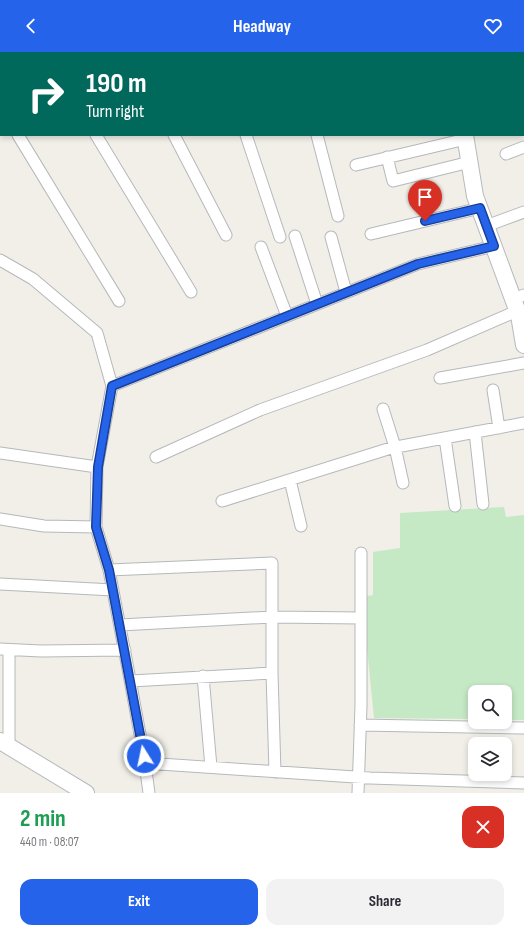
<!DOCTYPE html>
<html lang="en">
<head>
<meta charset="utf-8">
<style>
  :root { --surface:#fff; --page:#f2f2f3; --text:#2b2b33; --muted:#7c7c81; --accent:#2563eb }
  body { margin:0; font-family:"Sofia Sans Condensed",sans-serif; background:var(--page); color:var(--text); height:100vh; display:flex; flex-direction:column; font-size:15px; white-space:nowrap }
  * { box-sizing:border-box; margin:0 }
  p { font-size:13px; color:var(--muted) }
  .icon { flex:none; width:22px; height:22px; fill:none; stroke:currentColor; stroke-width:2; stroke-linecap:round; stroke-linejoin:round }
  .map { position:relative; height:741px; overflow:hidden }
  .drawer { display:flex; flex-direction:column; background:var(--surface); flex:1 }
  .drawer>* { flex:none }
  .top-card { position:absolute; left:0px; top:0px; width:524px; height:84px; box-shadow:0 2px 6px #0003; background:#00695c; color:#fff; overflow:hidden }
  .tools { position:absolute; left:468px; top:633px; display:grid; gap:8px }
  .tools a { display:grid; place-items:center; width:44px; height:44px; border-radius:8px; background:var(--surface); box-shadow:0 2px 6px #0003; font-size:20px }
  .pin { position:absolute; display:grid; place-items:center; width:34px; height:34px; color:#fff; margin:-41px -17px; border-radius:50% 50% 50% 0; rotate:-45deg; box-shadow:0 0 4px #0007 }
  .pin .icon { rotate:45deg }
  .me { position:absolute; width:44px; margin:-22px; rotate:350deg; stroke-linejoin:round; filter:drop-shadow(0 0 3px #0008) }
  .turn { display:flex; align-items:center; gap:14px; height:84px; padding:0 20px; font-size:18px }
  .turn .icon { width:52px; height:52px; stroke-width:2.5 }
  .turn b { display:block; font-size:28px; line-height:34px }
  .round { display:grid; place-items:center; flex:none; width:42px; height:42px; border-radius:12px; background:var(--page) }
  .headline { display:flex; align-items:center; justify-content:space-between; height:68px; padding:0 20px }
  h1 { font-size:24px; font-weight:700; line-height:30px; color:#1e9e55 }
  .cta { display:flex; gap:8px; margin-top:auto; padding:8px 20px }
  .cta a { flex:1; height:46px; border-radius:12px; background:var(--accent); color:#fff; font-size:16px; font-weight:700; line-height:46px; text-align:center }
  .cta a+a { background:var(--page); color:var(--text) }
  header { display:flex; justify-content:space-between; align-items:center; height:52px; padding:0 20px; background:var(--accent); color:#fff; font-size:18px; font-weight:700 }
  .map>svg:first-child { display:block }
  .green { fill:#c5e8c5 }
  .lines { fill:none; stroke-linecap:round; stroke-linejoin:round }
  .street-casing { stroke:#b5b8bc; stroke-width:13 }
  .secondary-casing { stroke:#b6babf; stroke-width:18 }
  .street { stroke:#fff; stroke-width:11 }
  .secondary { stroke:#fff; stroke-width:16 }
  .route-casing { stroke:#184099; stroke-width:10 }
  .route { stroke:#2563eb; stroke-width:7 }
</style>
</head>
<body>
<header><svg class="icon" aria-label="back" viewBox="0 0 24 24"><path d="M15 5l-7 7 7 7"/></svg>Headway<svg class="icon" aria-label="heart" viewBox="0 0 24 24"><path d="M12 20l-8-8c-3-5 5-10 8-4 3-6 11-1 8 4z"/></svg></header>
<div class="map">
<svg width="524" height="741" viewBox="0 0 524 741">
  <rect width="100%" height="100%" fill="#f1efe8"/>
  <!-- green -->
  <path class="green" d="M 504,455 L 506,465 L 524,463 L 524,668 L 505,668 L 505,640 L 475,640 L 475,667 L 374,666 L 362,545 L 373,543 L 373,500 L 400,496 L 400,461 Z"/>
  <g class="lines">
    <defs>
      <path id="street" d="M 217,0 L 218,1
        M 296,0 L 296,1
        M 373,0 L 373,1
        M 519,0 L 519,1
        M 123,1 L 125,0
        M 523,15 L 524,19
        M 0,66 L 1,65
        M 18,83 L 119,249
        M 96,83 L 191,240
        M 174,83 L 226,183
        M 246,83 L 280,185
        M 317,83 L 338,164
        M 506,102 L 524,95
        M 387,105 L 393,129 L 470,110
        M 356,113 L 466,87
        M 486,174 L 524,160
        M 371,182 L 480,156
        M 295,184 L 317,252
        M 331,185 L 346,240
        M 261,195 L 287,264
        M 0,208 L 33,227 L 97,281 L 112,334 L 97,415 L 96,475 L 109,518 L 128,617 L 144,704 L 149,741
        M 513,247 L 524,243
        M 440,326 L 524,311
        M 112,334 L 418,212 L 494,194
        M 493,338 L 499,376
        M 383,357 L 395,395 L 403,431
        M 475,380 L 483,452
        M 445,386 L 455,454
        M 0,401 L 97,415
        M 156,405 L 260,358 L 427,298 L 517,259
        M 290,428 L 301,474
        M 222,449 L 391,396 L 524,371
        M 0,467 L 44,474 L 96,475
        M 109,518 L 272,511 L 272,621
        M 0,532 L 113,538
        M 120,573 L 272,565 L 361,566
        M 0,597 L 41,599 L 125,598
        M 203,624 L 211,715
        M 131,629 L 272,621 L 275,720
        M 360,673 L 524,676
        M 9,694 L 9,598
        M 145,711 L 370,726 L 524,731
        M 358,741 L 361,653 L 361,501"/>
      <path id="secondary" d="M 452,0 L 452,1
        M 465,83 L 475,144 L 519,263 L 524,293
        M 0,689 L 86,741"/>
    </defs>
    <!-- street casing -->
    <use href="#street" class="street-casing"/>
    <!-- secondary casing -->
    <use href="#secondary" class="secondary-casing"/>
    <!-- street -->
    <use href="#street" class="street"/>
    <!-- secondary -->
    <use href="#secondary" class="secondary"/>
  </g>
  <g class="lines">
    <defs>
      <path id="route" d="M 144,704 L 109,518 L 96,475 L 98,415 L 112,334 L 418,212 L 494,194 L 480,156 L 425,169"/>
    </defs>
    <!-- route casing -->
    <use href="#route" class="route-casing"/>
    <!-- route -->
    <use href="#route" class="route"/>
  </g>
</svg>
<div class="tools">
<a><svg class="icon" aria-label="search" viewBox="0 0 24 24"><circle cx="10" cy="10" r="6"/><path d="M15 15l6 6"/></svg></a>
<a><svg class="icon" aria-label="layers" viewBox="0 0 24 24"><path d="M12 4l9 5-9 5-9-5zM3 14l9 5 9-5"/></svg></a>
</div>
<div class="pin" style="left:425px;top:169px;background:#d93025"><svg class="icon" aria-label="arrive" viewBox="0 0 24 24"><path d="M6 21V4h12l-3 4 3 4H6"/></svg></div>
<svg class="me" style="left:144px;top:704px" viewBox="-20 -20 40 40"><circle r="17" fill="#2563eb" stroke="#fff" stroke-width="3"/><path d="M0-11L8 9 0 5-8 9z" fill="#fff"/></svg>
<div class="top-card">
<div class="turn"><svg class="icon" aria-label="right" viewBox="0 0 24 24"><path d="M7 20v-9h11M14 6l5 5-5 5"/></svg><div><b>190 m</b>Turn right</div></div>
</div>
</div>
<section class="drawer">
<div class="headline"><div><h1>2 min</h1><p>440 m · 08:07</p></div><a class="round" style="background:#d93025;color:#fff"><svg class="icon" aria-label="close" viewBox="0 0 24 24"><path d="M6 6l12 12M18 6L6 18"/></svg></a></div>
<div class="cta"><a>Exit</a><a>Share</a></div>
</section>
</body>
</html>
